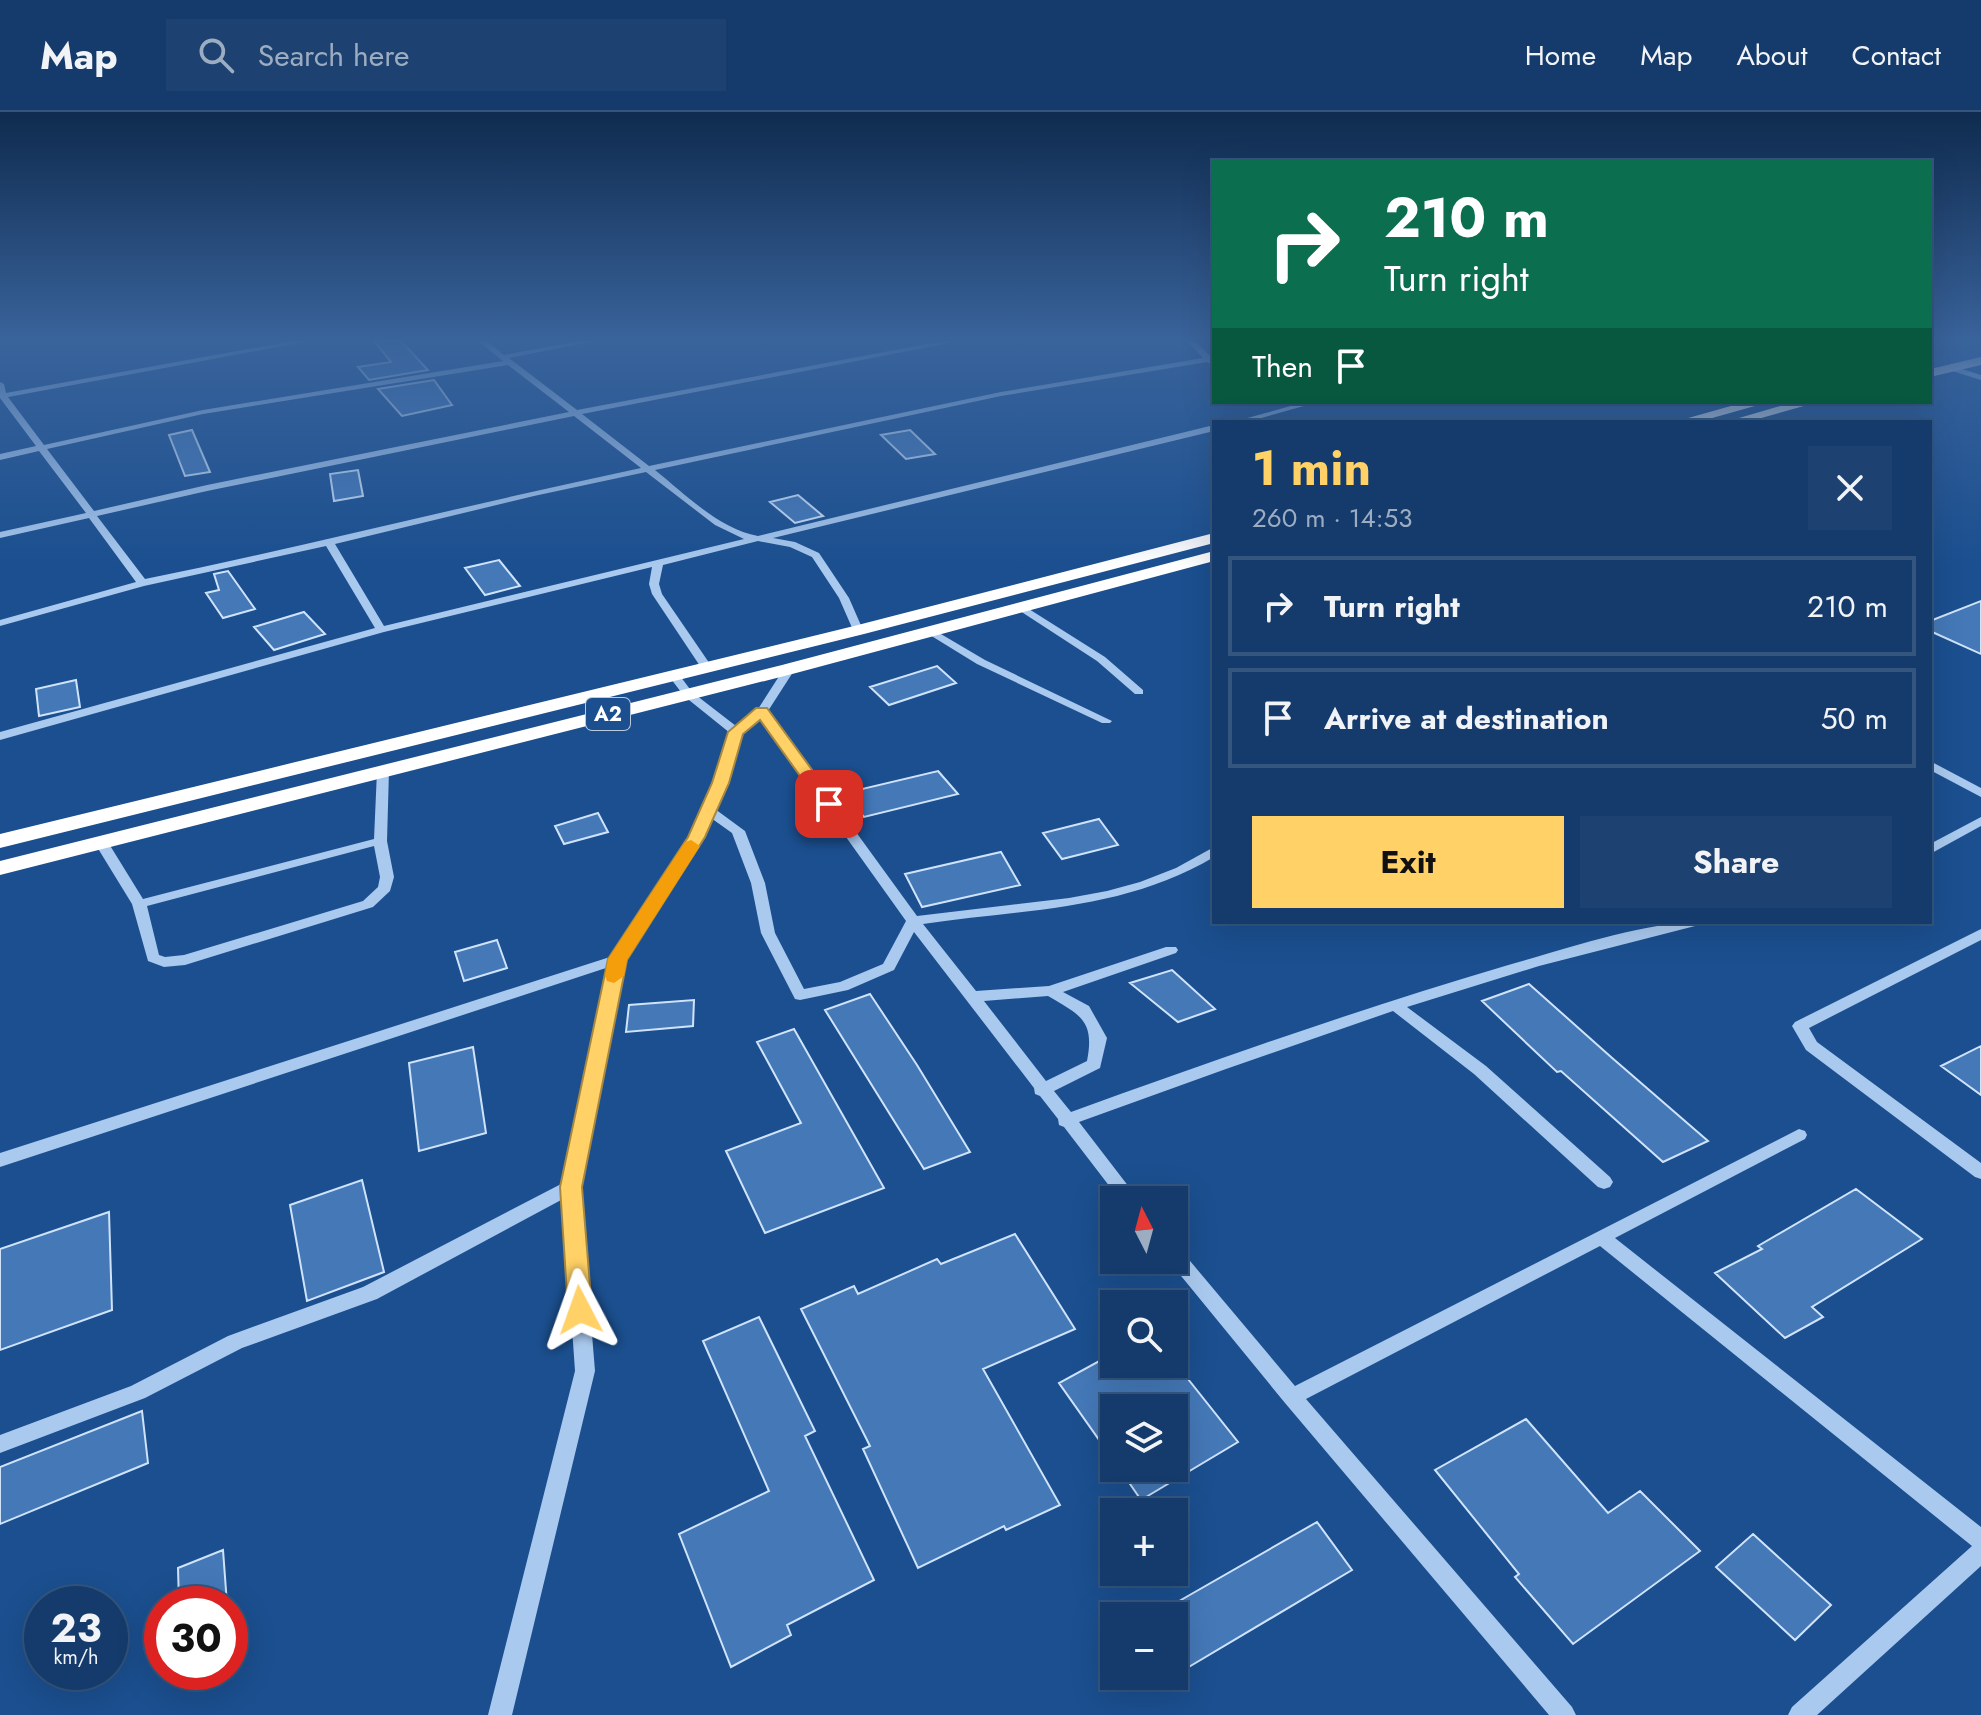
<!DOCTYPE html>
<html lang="en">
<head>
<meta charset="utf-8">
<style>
  :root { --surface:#143b6b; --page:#1d4271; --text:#f1f3f6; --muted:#9dadc1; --line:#33557e; --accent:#ffd166 }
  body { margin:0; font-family:Jost,sans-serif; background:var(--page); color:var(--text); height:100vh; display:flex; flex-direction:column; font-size:30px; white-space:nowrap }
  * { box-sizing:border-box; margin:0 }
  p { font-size:26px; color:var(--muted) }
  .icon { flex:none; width:44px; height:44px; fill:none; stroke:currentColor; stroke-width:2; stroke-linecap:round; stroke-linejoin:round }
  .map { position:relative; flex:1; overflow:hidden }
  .panel { position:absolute; left:1212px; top:308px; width:720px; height:504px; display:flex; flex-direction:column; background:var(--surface); border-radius:0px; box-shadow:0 8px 32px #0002,0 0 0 2px var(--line) }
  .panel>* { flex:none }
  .guide { position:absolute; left:1212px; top:48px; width:720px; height:244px; border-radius:0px; box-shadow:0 8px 32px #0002,0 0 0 2px var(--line); background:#0b6e4f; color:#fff; overflow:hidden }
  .needle { width:52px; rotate:354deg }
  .controls { position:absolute; left:1100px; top:1074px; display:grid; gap:16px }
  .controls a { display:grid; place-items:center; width:88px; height:88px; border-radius:0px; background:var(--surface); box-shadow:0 8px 32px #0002,0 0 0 2px var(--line); font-size:40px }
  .speed { position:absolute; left:24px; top:1474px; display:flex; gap:16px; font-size:40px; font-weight:700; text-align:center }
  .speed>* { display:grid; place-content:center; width:104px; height:104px; border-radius:50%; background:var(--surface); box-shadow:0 8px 32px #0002,0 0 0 2px var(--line); line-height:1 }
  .speed small { font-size:20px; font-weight:400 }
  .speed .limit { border:12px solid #d22; background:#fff; color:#111 }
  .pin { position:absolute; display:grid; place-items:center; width:68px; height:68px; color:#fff; margin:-34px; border-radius:16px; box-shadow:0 4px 12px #0006 }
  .me { position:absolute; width:88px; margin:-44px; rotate:356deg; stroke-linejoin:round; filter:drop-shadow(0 0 6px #0008) }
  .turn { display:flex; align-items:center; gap:28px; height:168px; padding:0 40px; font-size:36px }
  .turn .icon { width:104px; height:104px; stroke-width:2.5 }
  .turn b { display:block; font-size:56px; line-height:68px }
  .then { display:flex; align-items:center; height:76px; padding:0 40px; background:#0003; gap:16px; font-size:30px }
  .round { display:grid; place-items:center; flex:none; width:84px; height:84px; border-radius:0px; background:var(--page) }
  .overview { display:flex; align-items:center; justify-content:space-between; height:136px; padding:0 40px }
  h1 { font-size:48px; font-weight:700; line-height:60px; color:var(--accent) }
  .primary-button { display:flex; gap:16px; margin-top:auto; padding:16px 40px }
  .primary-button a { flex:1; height:92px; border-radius:0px; background:var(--accent); color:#111; font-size:32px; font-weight:700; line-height:92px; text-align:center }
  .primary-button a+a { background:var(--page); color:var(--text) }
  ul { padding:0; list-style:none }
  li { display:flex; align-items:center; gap:24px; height:100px; margin:0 16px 12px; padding:0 24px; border:4px solid var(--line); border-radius:0px }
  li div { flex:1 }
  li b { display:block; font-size:30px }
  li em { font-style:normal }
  header { display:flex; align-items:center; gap:48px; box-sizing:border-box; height:112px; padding:0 40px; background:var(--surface); border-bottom:2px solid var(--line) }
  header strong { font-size:38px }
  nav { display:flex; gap:44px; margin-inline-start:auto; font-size:28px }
  .search { width:560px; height:72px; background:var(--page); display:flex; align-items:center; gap:20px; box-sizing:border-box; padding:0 28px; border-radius:0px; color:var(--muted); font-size:30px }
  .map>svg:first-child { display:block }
  .building { fill:#4478b7; stroke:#cfe3fa; stroke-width:2 }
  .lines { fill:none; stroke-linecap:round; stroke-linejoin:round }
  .minor { fill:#a9c9ee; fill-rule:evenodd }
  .highway { fill:#fff; fill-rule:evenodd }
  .route { fill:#ffd166; stroke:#a68842; stroke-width:2 }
  .slow { fill:#f59e0b }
  .labels { text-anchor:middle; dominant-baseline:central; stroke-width:8; stroke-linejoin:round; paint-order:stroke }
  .shield { fill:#1b4f8f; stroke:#bbcadd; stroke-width:2 }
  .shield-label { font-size:20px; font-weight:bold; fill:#fff }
</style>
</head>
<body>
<header>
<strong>Map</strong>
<div class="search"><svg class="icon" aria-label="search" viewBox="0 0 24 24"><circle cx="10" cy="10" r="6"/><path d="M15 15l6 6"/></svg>Search here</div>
<nav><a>Home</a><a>Map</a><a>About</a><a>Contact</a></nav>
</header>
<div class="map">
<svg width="1981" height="1603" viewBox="0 0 1981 1603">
  <rect width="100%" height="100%" fill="#1b4f8f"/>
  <!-- building -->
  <path class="building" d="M 374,229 L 401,229 L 428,258 L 369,268 L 358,255 L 391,250 Z
    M 434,268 L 452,293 L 402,304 L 378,277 Z
    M 192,318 L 210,360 L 185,364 L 169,323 Z
    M 910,318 L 935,342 L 906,347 L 881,323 Z
    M 358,358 L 363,384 L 334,389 L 330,362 Z
    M 798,383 L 823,404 L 795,411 L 770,390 Z
    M 499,448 L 520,474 L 485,483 L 465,456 Z
    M 228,459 L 255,497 L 223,506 L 206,481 L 219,478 L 214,462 Z
    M 1981,489 L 1981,542 L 1930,519 L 1930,509 Z
    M 304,500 L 325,522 L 274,538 L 254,515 Z
    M 937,554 L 956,571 L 889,593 L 870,575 Z
    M 76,568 L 80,595 L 39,604 L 36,577 Z
    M 938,659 L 958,682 L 864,705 L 845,681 Z
    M 598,701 L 608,720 L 564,732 L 555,714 Z
    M 1099,707 L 1118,733 L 1062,747 L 1043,721 Z
    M 1001,740 L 1020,773 L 922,795 L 905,762 Z
    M 497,828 L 507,856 L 464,869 L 455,840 Z
    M 1172,858 L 1215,897 L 1178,910 L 1130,871 Z
    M 1529,872 L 1611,945 L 1708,1029 L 1663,1050 L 1561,959 L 1557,960 L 1482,889 Z
    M 870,882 L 917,953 L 970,1040 L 924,1057 L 825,898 Z
    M 694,888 L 693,914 L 626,920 L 629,893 Z
    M 794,917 L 884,1076 L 765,1121 L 726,1039 L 801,1011 L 757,930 Z
    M 1981,934 L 1981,983 L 1941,954 Z
    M 473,935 L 486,1021 L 419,1039 L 409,951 Z
    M 362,1068 L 384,1160 L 307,1189 L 290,1093 Z
    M 1856,1077 L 1922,1127 L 1812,1195 L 1823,1205 L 1785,1226 L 1715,1161 L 1762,1137 L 1758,1134 Z
    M 109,1100 L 112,1198 L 0,1238 L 0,1137 Z
    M 1015,1122 L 1075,1217 L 983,1257 L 1060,1393 L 1006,1418 L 1004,1414 L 918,1456 L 863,1337 L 870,1334 L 801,1197 L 854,1174 L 858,1182 L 937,1147 L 941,1152 Z
    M 759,1205 L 815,1319 L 805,1324 L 874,1468 L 787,1513 L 791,1523 L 731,1555 L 679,1422 L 769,1379 L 703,1229 Z
    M 1114,1241 L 1114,1252 L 1176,1252 L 1238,1330 L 1141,1388 L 1119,1356 L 1174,1356 L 1174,1296 L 1114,1296 L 1114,1349 L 1059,1271 Z
    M 142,1299 L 148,1351 L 0,1412 L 0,1355 Z
    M 1526,1307 L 1608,1401 L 1640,1379 L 1700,1439 L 1573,1532 L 1515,1465 L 1519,1462 L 1435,1358 Z
    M 1317,1410 L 1352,1458 L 1182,1559 L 1174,1547 L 1174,1492 Z
    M 1753,1422 L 1831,1493 L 1795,1528 L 1716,1455 Z
    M 223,1438 L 227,1492 L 179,1492 L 178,1456 Z"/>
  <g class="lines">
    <!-- minor -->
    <path class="minor" d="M 292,229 L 310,229 L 8,285 L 44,333 L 203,298 L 503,249 L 478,229 L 487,229 L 504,243 L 578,229 L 595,229 L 509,246 L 577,298 L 943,229 L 960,229 L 582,302 L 649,354 L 1001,280 L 1203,246 L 1187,229 L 1195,229 L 1214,248 L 1213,253 L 1207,250 L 1001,284 L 655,358 C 685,382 719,417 758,424 L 1214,313 L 1214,319 L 773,426 L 795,430 L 819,441 L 849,486 L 863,518 L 862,520 L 854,520 L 853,518 L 839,486 L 812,445 L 790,435 L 758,429 L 663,453 L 659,472 L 662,482 L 712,555 L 710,557 L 702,557 L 652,482 L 649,472 L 652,455 L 384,520 L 0,628 L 0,620 L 375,516 L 326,434 L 144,474 L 0,514 L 0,508 L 136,470 L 89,406 L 0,426 L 0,420 L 86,401 L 39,339 L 0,348 L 0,342 L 36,334 L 0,286 L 0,270 L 4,272 L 6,281 ZM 508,253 L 569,300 L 207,373 L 94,399 L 47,337 L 203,302 ZM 574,304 L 641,356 C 475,391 311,433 145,467 L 97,404 L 207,379 ZM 646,360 L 715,413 L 744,427 L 384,514 L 335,432 L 534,384 Z
      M 1952,254 L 1981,263 L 1981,268 L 1949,258 L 1948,256 Z
      M 1305,290 L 1318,290 L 1247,310 L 1233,310 Z
      M 1021,492 L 1105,545 L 1143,578 L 1143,582 L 1135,582 L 1097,549 L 1017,497 L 1016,495 Z
      M 929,515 L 985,548 L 1112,609 L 1110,611 L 1102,611 L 977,552 L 925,520 L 924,518 Z
      M 789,554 L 795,557 L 768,599 L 917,804 L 1069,786 L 1107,779 L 1140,770 L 1176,756 L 1214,735 L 1214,745 C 1123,799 1024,797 923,812 L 976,879 L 1049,874 L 1166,835 L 1176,835 L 1178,838 L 1176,841 L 1063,880 L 1089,894 L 1107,926 L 1100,956 L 1054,979 L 1071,1000 C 1215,948 1359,897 1505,854 C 1563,838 1642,810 1701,810 L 1699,813 L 1539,854 L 1407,895 L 1486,954 L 1610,1065 L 1613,1070 L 1610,1075 L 1604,1077 L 1598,1075 L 1474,962 L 1393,899 L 1226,957 L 1079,1010 L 1139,1088 L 1120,1088 L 1064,1015 L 1059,1013 L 1058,1007 L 1040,984 L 1035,982 L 1034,976 L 914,820 L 894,858 L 848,878 L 800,888 L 795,887 L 761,821 L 751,771 L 732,721 L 711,706 L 703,725 L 625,847 L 580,1075 L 595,1259 L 512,1603 L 488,1603 L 575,1259 L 563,1087 L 377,1187 L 242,1236 L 145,1286 L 0,1341 L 0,1323 L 131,1274 L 228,1224 L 363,1175 L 563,1071 L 609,855 L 0,1055 L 0,1041 L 613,844 L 689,725 L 715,671 L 730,621 L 684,584 L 668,563 L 674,560 L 678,561 L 692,580 L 736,614 L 758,597 L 785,555 ZM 761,606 L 906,809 L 883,852 L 840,870 L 804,877 L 775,821 L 765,771 L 745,719 L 715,697 L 727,671 L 742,621 ZM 1048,884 C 1080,903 1095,908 1087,949 L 1046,969 L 984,889 Z
      M 1930,649 L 1981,676 L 1981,685 L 1930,658 Z
      M 383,655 L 389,659 L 387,729 L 394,765 L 390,779 L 373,795 L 185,853 L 164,855 L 148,849 L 132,792 L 94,730 L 96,727 L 106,727 L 143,787 L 374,727 L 377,659 ZM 374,734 L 380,765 L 378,775 L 363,789 L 184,843 L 165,845 L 159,843 L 147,794 Z
      M 1981,705 L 1981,714 L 1930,742 L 1930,732 Z
      M 1981,817 L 1981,828 L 1809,916 L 1817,930 L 1981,1051 L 1981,1067 L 1975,1065 L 1806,938 L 1792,914 L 1795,910 Z
      M 1799,1017 L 1805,1019 L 1807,1023 L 1805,1027 L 1615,1126 L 1981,1415 L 1981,1454 L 1817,1603 L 1788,1603 L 1792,1595 L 1972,1434 L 1600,1134 L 1306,1287 L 1572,1595 L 1576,1603 L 1549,1603 L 1285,1291 L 1168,1148 L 1174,1148 L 1174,1135 L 1180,1137 L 1295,1274 Z"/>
    <!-- highway -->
    <path class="highway" d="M 1981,245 L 1981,253 L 1930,265 L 1930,257 Z
      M 1745,290 L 1769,290 L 1698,310 L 1674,310 Z
      M 1794,290 L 1818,290 L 1747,310 L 1739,306 Z
      M 1214,421 L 1214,431 L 864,522 L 0,736 L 0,722 L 854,514 Z
      M 1214,439 L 1214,449 L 796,561 L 0,763 L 0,749 L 782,553 Z"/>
  </g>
  <!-- sky -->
  <linearGradient id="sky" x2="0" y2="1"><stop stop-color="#0f2b4f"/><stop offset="0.5" stop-color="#39639b"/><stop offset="1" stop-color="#39639b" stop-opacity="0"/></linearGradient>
  <rect width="1981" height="454" fill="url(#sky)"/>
  <!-- route -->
  <path class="route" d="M 756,596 L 767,596 L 837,692 L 835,696 L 823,696 L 760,608 L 743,622 L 729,671 L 705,725 L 627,848 L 582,1075 L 592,1198 L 589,1205 L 580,1208 L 572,1205 L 568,1198 L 560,1075 L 608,847 L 688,725 L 712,671 L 728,620 Z"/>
  <!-- slow -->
  <path class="slow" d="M 691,728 L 700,734 L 627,848 L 624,864 L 614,871 L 607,869 L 605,864 L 608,847 L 685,730 Z"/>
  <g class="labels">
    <!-- shield labels -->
    <rect class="shield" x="586" y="586" width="44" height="32" rx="6"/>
    <g class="shield-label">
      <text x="608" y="602">A2</text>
    </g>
  </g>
</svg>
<div class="controls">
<a><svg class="needle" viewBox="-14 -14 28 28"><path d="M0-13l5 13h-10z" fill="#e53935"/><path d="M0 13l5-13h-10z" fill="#9dadc1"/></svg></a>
<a><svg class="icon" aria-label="search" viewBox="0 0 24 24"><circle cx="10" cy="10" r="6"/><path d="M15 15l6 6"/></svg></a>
<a><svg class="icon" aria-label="layers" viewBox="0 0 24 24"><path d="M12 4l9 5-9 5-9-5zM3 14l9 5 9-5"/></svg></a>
<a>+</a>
<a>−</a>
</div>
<div class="speed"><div>23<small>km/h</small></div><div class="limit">30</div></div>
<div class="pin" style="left:829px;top:692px;background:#d93025"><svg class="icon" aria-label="arrive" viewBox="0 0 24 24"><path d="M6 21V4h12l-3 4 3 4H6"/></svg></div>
<svg class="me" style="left:580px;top:1198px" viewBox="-20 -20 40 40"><path d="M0-17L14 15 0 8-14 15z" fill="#ffd166" stroke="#fff" stroke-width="4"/></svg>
<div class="guide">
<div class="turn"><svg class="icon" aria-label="right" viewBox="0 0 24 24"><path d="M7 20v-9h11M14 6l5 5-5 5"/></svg><div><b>210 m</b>Turn right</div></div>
<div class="then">Then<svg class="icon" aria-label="arrive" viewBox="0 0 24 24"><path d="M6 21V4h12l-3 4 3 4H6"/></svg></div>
</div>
<section class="panel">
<div class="overview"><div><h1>1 min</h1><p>260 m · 14:53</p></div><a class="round"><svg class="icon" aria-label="close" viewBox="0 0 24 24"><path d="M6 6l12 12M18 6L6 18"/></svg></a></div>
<ul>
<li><svg class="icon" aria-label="right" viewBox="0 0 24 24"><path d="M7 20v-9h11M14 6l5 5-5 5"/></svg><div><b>Turn right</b></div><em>210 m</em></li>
<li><svg class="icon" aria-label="arrive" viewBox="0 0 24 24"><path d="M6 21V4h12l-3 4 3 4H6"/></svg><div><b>Arrive at destination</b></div><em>50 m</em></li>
</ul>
<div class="primary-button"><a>Exit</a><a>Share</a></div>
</section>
</div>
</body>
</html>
